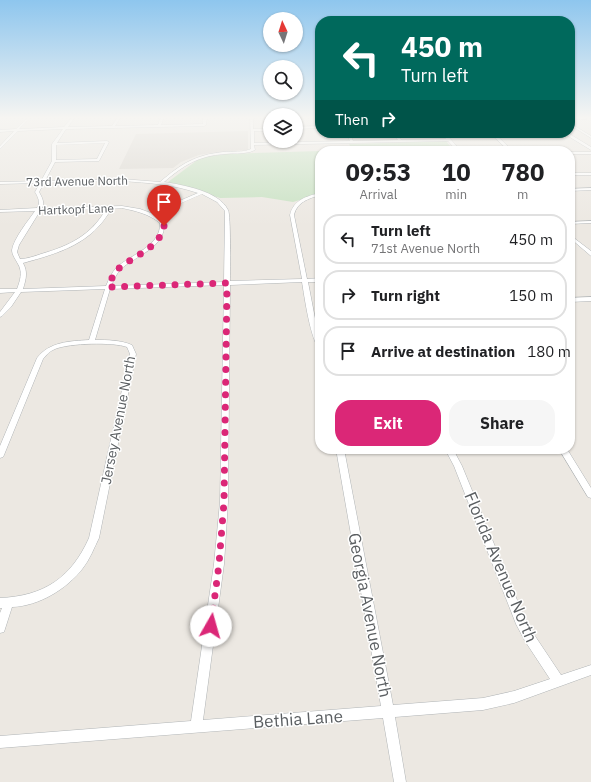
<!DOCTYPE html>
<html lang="en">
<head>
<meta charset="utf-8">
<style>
  :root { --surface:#fff; --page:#f6f6f6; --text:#202124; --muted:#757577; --line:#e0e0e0; --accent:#db2777 }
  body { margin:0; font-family:"IBM Plex Sans",sans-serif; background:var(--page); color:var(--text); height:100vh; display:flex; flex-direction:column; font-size:15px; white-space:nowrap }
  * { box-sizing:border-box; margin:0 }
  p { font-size:13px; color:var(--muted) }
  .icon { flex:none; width:22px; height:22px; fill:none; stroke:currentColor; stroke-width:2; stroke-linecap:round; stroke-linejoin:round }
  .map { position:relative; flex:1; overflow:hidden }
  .details { position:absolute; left:315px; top:146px; width:260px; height:308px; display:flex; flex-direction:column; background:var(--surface); border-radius:16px; box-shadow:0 1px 3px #0004 }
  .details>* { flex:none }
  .guide { position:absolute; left:315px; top:16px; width:260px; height:122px; border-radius:16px; box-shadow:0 1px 3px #0004; background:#00695c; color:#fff; overflow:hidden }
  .needle { width:26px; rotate:356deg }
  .tools { position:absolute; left:263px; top:12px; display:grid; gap:8px }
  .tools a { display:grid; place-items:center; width:40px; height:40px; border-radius:50%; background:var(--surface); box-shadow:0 1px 3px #0004; font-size:20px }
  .pin { position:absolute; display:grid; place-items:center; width:34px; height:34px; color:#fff; margin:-41px -17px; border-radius:50% 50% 50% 0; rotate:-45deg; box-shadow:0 0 4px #0007 }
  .pin .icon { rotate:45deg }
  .me { position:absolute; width:44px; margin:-22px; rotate:7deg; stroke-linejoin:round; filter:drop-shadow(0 0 3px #0008) }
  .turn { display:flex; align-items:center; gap:14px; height:84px; padding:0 20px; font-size:18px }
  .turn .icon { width:52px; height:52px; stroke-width:2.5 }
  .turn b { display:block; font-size:28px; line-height:34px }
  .then { display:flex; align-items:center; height:38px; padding:0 20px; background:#0003; gap:8px; font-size:15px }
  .eta { display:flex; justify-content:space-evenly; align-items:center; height:68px; text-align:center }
  .eta b { font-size:24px; font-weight:700; line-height:28px }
  .action { display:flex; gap:8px; margin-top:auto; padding:8px 20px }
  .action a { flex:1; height:46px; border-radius:16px; background:var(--accent); color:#fff; font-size:16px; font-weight:700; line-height:46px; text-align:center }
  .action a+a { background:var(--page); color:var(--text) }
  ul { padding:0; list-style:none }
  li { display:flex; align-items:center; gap:12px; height:50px; margin:0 8px 6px; padding:0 12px; border:2px solid var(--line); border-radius:16px }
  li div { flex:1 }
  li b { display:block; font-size:15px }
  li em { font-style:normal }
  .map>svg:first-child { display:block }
  .education { fill:#dcd8d1 }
  .green { fill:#c7e1c1 }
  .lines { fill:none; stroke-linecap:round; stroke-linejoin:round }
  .minor-casing { stroke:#b0b4b6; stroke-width:1 }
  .minor { fill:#fff; fill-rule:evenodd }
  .route { stroke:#db2777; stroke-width:7; stroke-dasharray:0 12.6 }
  .labels { text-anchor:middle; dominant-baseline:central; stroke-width:3; stroke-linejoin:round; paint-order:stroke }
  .far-street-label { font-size:12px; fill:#5b5f62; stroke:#fff }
  .street-label { font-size:14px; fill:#5b5f62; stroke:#fff }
  .near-street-label { font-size:17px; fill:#5b5f62; stroke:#fff }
</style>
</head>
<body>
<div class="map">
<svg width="591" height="782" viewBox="0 0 591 782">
  <rect width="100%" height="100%" fill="#ece8e2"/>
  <!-- education -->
  <path class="education" d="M 248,131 L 248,150 L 217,152 L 199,155 L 181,162 L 173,168 L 119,169 L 136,134 Z"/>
  <!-- green -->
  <path class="green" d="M 446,141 L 454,151 L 325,151 L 352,150 L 349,144 Z
    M 320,151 L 320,194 L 293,202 L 262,197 L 220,198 L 168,182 L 200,158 L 225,154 Z"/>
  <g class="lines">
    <defs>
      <path id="minor" d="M 28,117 L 31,117 L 19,129 L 64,127 L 72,117 L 75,117 L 68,127 L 112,126 L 118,117 L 121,117 L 115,126 L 158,125 L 161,117 L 164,117 L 161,125 L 203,124 L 203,117 L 207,117 L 206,125 L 204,126 L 66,129 L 57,143 L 107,141 L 109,142 L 99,161 L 55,162 L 45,181 L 122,179 L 160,182 C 181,164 195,155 223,152 C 233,151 242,153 251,149 L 250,117 L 253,117 L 253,129 L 270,129 L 270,131 L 254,131 L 254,143 L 350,141 L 346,133 L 350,133 L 353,141 L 398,140 L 393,133 L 397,133 L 401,140 L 446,139 L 441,133 L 445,133 L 461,151 L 457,151 L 448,141 L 254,145 L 255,150 L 250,152 C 242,154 233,153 225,154 C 198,156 184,165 164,182 C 183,185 219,191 228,210 C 231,215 230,271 230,281 L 302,279 L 290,215 C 293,200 307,196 320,193 L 320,195 C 308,199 297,202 294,215 L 307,279 L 320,278 L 320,282 L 308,282 L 318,334 L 320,338 L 320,348 C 311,344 304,294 302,282 L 230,285 L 228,502 L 224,564 L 203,720 L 381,706 L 336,449 L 344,449 L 393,705 L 483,698 L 514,691 L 550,679 L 525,641 L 516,624 L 454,466 L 445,449 L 453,449 L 462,466 L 524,617 L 533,633 L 561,675 L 591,665 L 591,675 L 514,703 L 483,710 L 395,717 L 406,782 L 394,782 L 383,718 L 0,748 L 0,736 L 191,721 L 214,564 L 220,502 L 224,285 L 110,289 L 95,340 C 108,340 120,340 132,345 L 136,354 L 99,538 C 94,548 90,559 83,568 C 67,589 39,606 12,607 L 4,632 L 0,633 L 0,613 L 2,608 L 0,608 L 0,598 C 44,596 71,578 89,538 L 130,354 L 127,347 C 113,342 70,343 55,349 C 50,351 47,354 43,359 L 4,455 L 3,457 L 0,458 L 0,446 L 37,358 C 49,342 70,341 89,340 L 105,289 L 21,292 L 11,307 L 2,316 L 0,317 L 0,312 L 15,292 L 0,293 L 0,289 L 17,289 C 20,281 23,272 18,264 C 16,260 12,255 12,250 C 14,238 28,221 35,211 L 0,212 L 0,210 L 37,208 C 41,203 38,197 35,192 L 40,183 L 0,184 L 0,182 L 41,181 L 52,161 L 52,144 L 63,129 L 18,131 L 0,149 L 0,146 L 14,131 L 0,132 L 0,130 L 16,129 ZM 105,143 L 97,159 L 56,160 L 56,145 ZM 122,181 C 149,183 171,184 198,193 L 151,213 L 140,209 L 122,206 L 42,208 C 45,203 42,197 39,192 L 44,183 ZM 202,194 L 217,202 L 225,211 L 224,282 L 111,286 C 114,280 116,274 121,269 C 136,255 166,248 164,223 L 154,215 ZM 122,208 C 136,211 149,214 160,223 C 161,246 132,254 117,267 C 112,272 109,279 106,286 L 23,289 C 26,279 28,272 23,263 C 59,253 92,244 111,209 ZM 106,209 C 92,235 69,246 41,254 C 35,256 27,259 20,259 L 17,252 L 19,245 L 40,211 Z
        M 570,118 L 585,118 L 587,119 L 570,120 Z
        M 570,123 L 591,136 L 591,138 L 570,125 Z
        M 320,126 L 320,128 L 296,129 L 296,127 Z
        M 490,133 L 494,133 L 513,151 L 509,151 Z
        M 564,133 L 568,133 L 591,147 L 591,150 L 568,136 L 544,136 L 542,135 L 544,134 L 565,134 Z
        M 570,152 L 591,152 L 591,154 L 570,154 Z
        M 570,173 L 591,173 L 591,175 L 570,175 Z
        M 591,188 L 591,190 L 570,191 L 570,189 Z
        M 591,221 L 591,223 L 570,224 L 570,222 Z
        M 570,235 L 591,251 L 591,256 L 570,238 Z
        M 591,297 L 591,301 L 570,302 L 570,298 Z
        M 559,449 L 567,449 L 591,488 L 591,498 L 588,497 Z"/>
    </defs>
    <!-- minor casing -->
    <use href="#minor" class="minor-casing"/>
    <!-- minor -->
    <use href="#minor" class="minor"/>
  </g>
  <!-- sky -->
  <linearGradient id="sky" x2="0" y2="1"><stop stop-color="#8ec6ee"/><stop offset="0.52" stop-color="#f6f5f2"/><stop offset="1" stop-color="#f6f5f2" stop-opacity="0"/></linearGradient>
  <rect width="591" height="226" fill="url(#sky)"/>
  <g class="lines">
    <!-- route -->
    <path class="route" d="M 164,226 C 161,247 132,257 118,269 L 113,275 L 109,287 L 227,283 L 224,502 L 219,564 L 211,626"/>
  </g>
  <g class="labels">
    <!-- far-street labels -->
    <g class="far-street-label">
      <text transform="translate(77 181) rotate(-1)">73rd Avenue North</text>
      <text transform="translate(76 209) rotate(-2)">Hartkopf Lane</text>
    </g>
    <!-- street labels -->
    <g class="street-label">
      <text transform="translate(118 420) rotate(-79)">Jersey Avenue North</text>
    </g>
    <!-- near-street labels -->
    <g class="near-street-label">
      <text transform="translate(501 567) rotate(67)">Florida Avenue North</text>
      <text transform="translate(370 615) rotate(79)">Georgia Avenue North</text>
      <text transform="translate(298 719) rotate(-4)">Bethia Lane</text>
    </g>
  </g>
</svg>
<div class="tools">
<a><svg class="needle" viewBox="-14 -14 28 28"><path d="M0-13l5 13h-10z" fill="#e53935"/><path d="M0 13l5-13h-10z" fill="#757577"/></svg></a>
<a><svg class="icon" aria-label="search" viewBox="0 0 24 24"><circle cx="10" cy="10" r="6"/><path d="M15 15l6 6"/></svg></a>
<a><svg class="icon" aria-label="layers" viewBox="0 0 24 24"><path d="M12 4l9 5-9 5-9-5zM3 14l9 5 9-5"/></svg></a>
</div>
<div class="pin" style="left:164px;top:226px;background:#d93025"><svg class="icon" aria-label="arrive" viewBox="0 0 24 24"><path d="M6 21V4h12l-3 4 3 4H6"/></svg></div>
<svg class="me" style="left:211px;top:626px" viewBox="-20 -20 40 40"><circle r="19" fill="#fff"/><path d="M0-13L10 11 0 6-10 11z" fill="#db2777"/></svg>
<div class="guide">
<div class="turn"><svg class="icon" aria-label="left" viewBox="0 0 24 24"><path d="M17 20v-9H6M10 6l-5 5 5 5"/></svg><div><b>450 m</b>Turn left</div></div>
<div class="then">Then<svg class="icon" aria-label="right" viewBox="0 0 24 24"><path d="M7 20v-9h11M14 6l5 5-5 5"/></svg></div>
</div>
<section class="details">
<div class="eta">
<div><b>09:53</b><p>Arrival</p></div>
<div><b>10</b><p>min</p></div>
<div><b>780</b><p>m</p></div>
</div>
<ul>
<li><svg class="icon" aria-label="left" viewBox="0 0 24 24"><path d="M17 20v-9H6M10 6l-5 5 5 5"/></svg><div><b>Turn left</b><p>71st Avenue North</p></div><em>450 m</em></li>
<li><svg class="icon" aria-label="right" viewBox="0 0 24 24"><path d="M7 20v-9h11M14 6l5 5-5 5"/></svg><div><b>Turn right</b></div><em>150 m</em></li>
<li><svg class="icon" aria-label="arrive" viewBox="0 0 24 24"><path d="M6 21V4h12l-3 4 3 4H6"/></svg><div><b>Arrive at destination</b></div><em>180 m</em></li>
</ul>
<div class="action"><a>Exit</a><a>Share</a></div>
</section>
</div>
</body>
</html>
